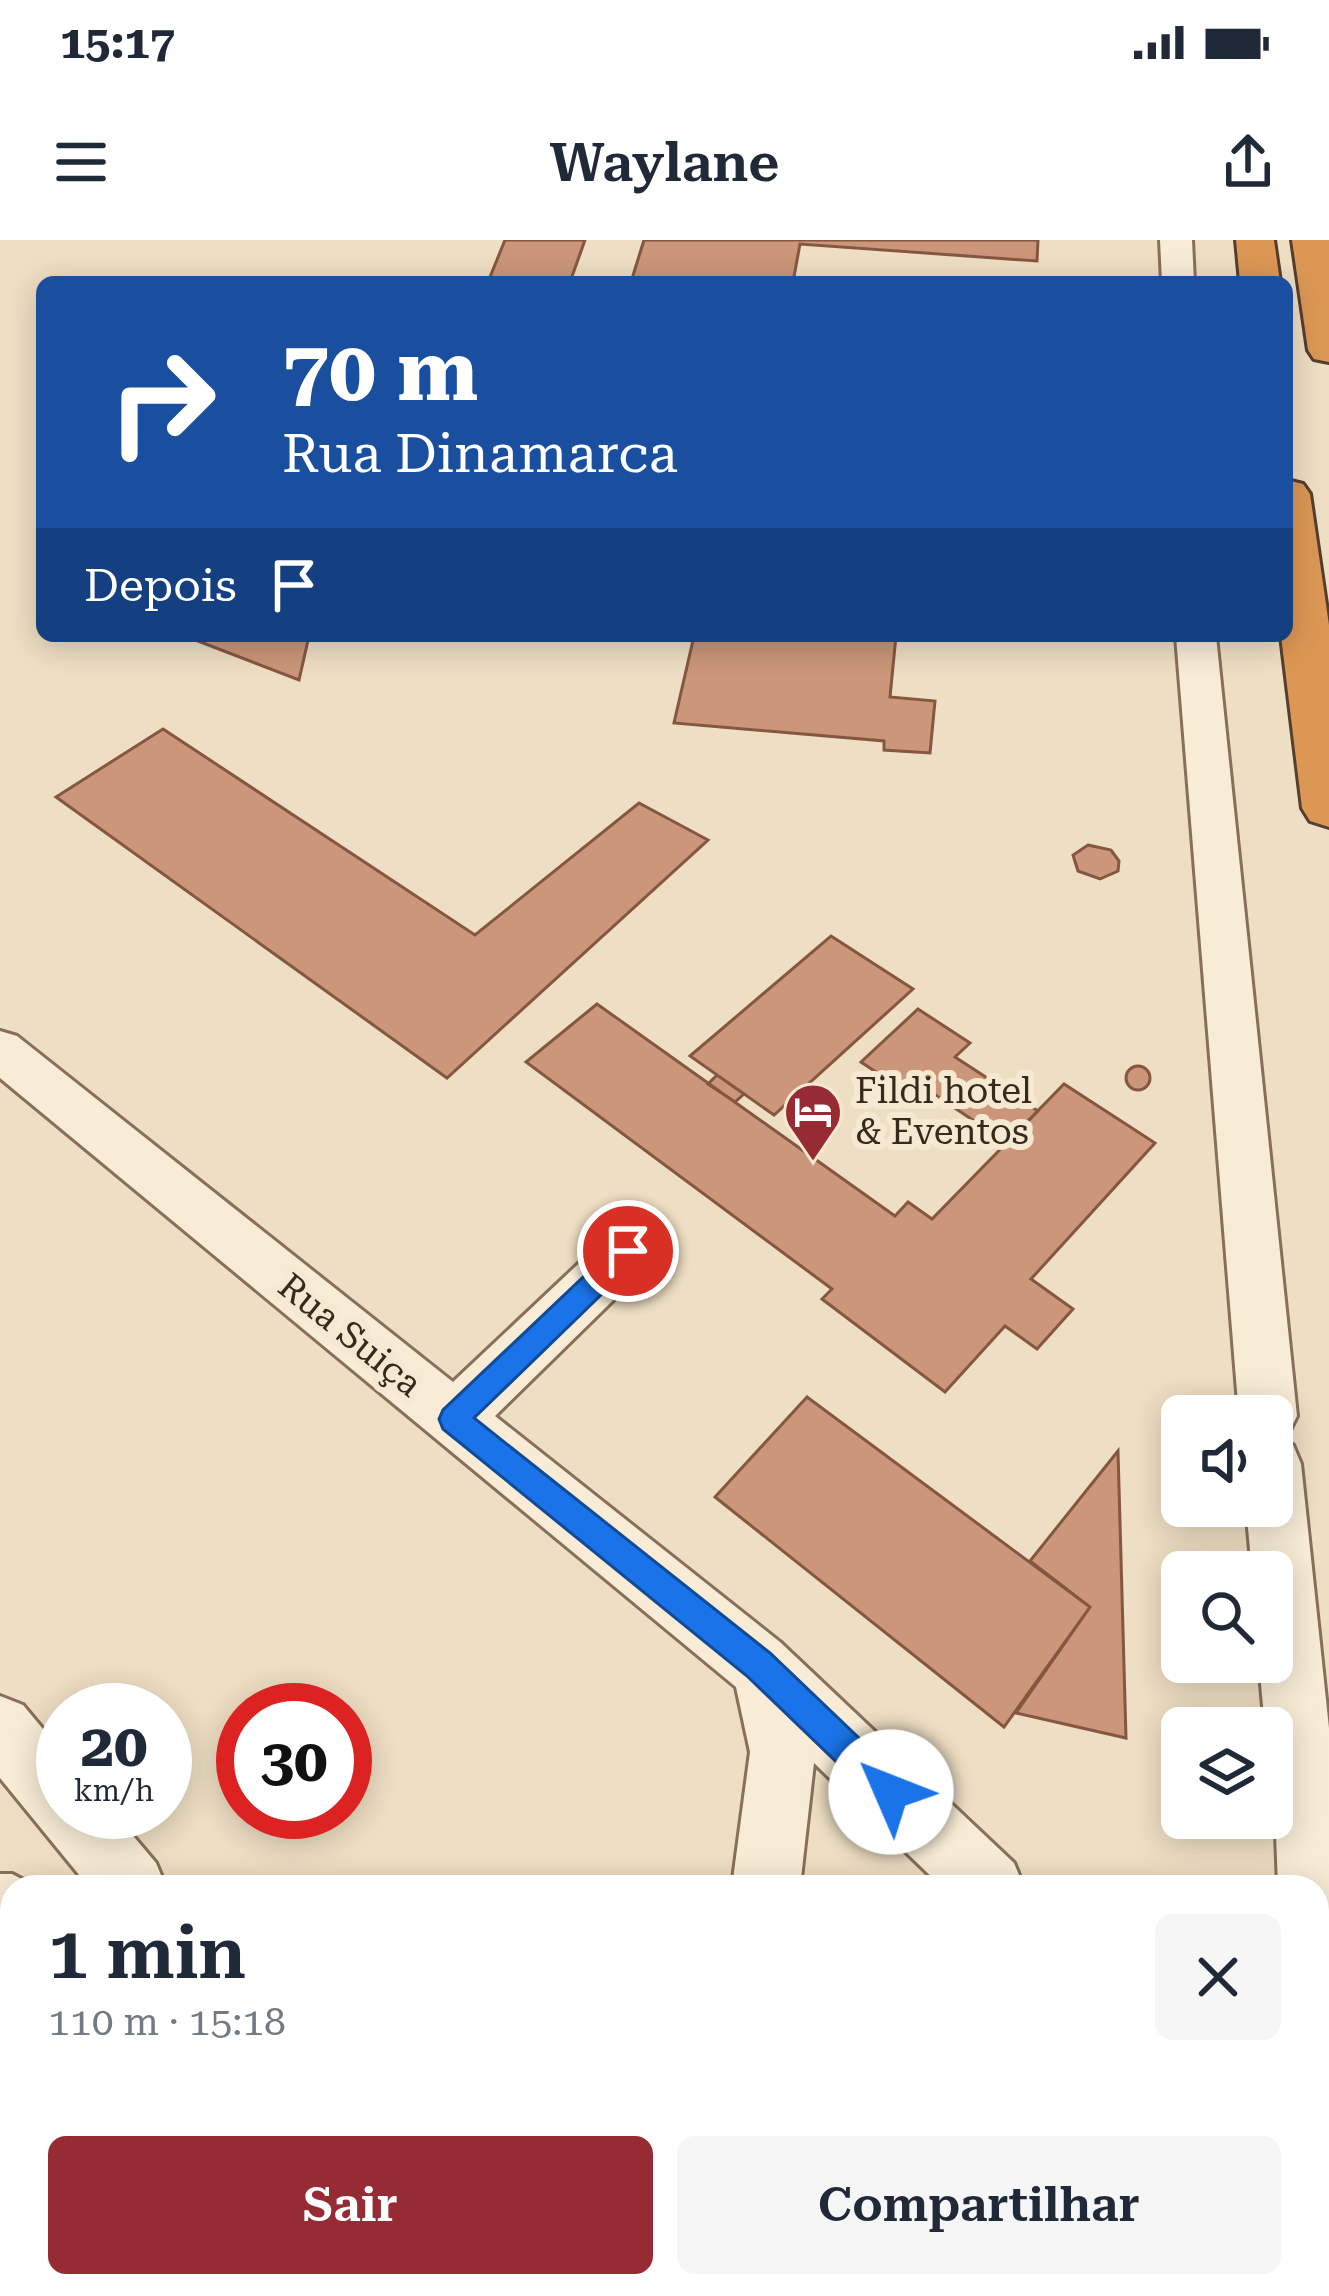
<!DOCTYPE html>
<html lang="pt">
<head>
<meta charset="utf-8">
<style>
  :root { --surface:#fff; --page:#f6f6f7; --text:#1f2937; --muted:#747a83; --accent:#962b33 }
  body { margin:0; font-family:"Roboto Serif",serif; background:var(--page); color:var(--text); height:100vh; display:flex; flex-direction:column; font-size:45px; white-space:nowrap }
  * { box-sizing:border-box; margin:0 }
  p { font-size:39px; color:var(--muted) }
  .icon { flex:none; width:66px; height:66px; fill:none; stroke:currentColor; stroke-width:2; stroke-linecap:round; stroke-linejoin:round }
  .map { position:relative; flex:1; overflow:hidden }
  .sheet { position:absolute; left:0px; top:1635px; width:1329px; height:423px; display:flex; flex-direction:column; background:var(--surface); border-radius:36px 36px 0 0; box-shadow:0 6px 30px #0003 }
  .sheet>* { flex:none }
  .banner { position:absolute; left:36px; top:36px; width:1257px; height:366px; border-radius:18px; box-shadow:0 6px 30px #0003; background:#1a4fa0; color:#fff; overflow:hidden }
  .fabs { position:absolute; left:1161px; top:1155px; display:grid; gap:24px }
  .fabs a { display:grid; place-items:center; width:132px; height:132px; border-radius:18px; background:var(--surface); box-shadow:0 6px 30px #0003; font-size:60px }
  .speed { position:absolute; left:36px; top:1443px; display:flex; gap:24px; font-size:60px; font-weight:700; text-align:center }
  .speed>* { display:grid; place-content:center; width:156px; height:156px; border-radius:50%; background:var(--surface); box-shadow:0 6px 30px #0003; line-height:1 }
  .speed small { font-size:30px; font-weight:400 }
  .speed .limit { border:18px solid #d22; background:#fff; color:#111 }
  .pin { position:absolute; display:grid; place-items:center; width:102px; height:102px; color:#fff; margin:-51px; border:6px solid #fff; border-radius:50%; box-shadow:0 3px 12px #0007 }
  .me { position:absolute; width:132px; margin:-66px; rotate:314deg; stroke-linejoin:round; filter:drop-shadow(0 0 9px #0008) }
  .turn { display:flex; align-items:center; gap:42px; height:252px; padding:0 48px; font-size:54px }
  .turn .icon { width:156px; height:156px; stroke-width:2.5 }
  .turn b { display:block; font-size:84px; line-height:102px }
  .then { display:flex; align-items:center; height:114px; padding:0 48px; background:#0003; gap:24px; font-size:45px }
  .round { display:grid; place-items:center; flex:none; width:126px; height:126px; border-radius:18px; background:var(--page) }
  .overview { display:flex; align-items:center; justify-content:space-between; height:204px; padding:0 48px }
  h1 { font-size:72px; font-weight:600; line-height:90px }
  .action { display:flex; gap:24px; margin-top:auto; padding:24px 48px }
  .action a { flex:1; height:138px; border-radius:18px; background:var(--accent); color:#fff; font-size:48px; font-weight:600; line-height:138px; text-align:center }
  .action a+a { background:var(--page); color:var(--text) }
  .status { display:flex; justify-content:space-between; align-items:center; height:84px; padding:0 60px; background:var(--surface); direction:ltr }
  .status svg { height:33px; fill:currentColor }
  header { display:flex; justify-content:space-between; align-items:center; height:156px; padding:0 48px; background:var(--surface); font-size:54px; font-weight:600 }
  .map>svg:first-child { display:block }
  .building { fill:#cb9679; stroke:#865740; stroke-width:3 }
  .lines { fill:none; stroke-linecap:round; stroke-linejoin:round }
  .minor-casing { stroke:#886f5a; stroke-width:6 }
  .highway-casing { stroke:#553e2e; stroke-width:6 }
  .minor { fill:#f8ecd6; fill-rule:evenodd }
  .highway { fill:#dc9754; fill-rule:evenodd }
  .route { fill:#1a73e8; stroke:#114b97; stroke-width:3 }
  .labels { text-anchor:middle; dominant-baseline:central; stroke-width:12; stroke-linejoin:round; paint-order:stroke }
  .poi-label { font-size:36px; fill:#38291e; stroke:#f5e9d2; text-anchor:start }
  .street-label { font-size:36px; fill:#38291e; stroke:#f5e9d2 }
</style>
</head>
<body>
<div class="status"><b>15:17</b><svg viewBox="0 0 49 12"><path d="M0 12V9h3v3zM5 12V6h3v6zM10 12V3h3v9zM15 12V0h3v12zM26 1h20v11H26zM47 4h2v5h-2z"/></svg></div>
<header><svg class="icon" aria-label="menu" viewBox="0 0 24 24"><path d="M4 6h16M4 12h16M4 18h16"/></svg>Waylane<svg class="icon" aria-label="share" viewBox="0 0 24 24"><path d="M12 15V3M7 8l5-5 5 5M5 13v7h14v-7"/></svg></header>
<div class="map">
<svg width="1329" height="2056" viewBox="0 0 1329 2056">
  <rect width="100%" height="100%" fill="#eedec3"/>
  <!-- building -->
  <path class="building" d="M 505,0 L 585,0 L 570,42 L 488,42 Z
    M 644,0 L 1038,0 L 1037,21 L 800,4 L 793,42 L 631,42 Z
    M 185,396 L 309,396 L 299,440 Z
    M 694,396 L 896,396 L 890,457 L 935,461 L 930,513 L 884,510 L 884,501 L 674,483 Z
    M 163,489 L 475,695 L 639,563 L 708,600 L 447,838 L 56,557 Z
    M 1088,605 L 1111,610 L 1119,621 L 1118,631 L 1100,639 L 1078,631 L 1073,615 Z
    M 831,696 L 913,749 L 774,875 L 690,816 Z
    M 597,764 L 895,976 L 908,962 L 932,979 L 1064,844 L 1155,903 L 1031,1039 L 1073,1069 L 1037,1109 L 1005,1086 L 945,1152 L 822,1059 L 832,1049 L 526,822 Z
    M 918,769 L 970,803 L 955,817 L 1038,871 L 1007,903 L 919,844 L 909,854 L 861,822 Z
    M1126 838a12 12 0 1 1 24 0a12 12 0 1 1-24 0Z
    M 717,835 L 744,854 L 735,862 L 708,844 Z
    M 807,1157 L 1090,1367 L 1004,1487 L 715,1257 Z
    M 1118,1211 L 1126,1498 L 1016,1473 L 1090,1367 L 1030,1321 Z"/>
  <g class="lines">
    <defs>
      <path id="minor" d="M 1160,0 L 1192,0 L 1194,42 L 1162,42 Z
        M 1176,396 L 1216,396 L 1297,1176 L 1288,1194 L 1277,1199 L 1293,1205 L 1301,1224 L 1329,1488 L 1329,1856 L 1317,1851 L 1317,1647 L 1278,1647 L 1272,1488 L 1265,1488 L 1259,1422 L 1272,1422 L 1272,1332 L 1252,1332 L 1246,1266 L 1272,1266 L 1272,1176 L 1239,1176 Z
        M 0,791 L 17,796 L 453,1142 L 609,995 L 628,988 L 647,995 L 655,1011 L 647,1027 L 495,1176 L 780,1402 L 1014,1623 L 1024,1647 L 942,1647 L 814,1523 L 800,1647 L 732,1647 L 750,1512 L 736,1447 L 0,838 Z
        M 0,1456 L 23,1465 L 63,1513 L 63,1572 L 113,1572 L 156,1623 L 166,1647 L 89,1647 L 0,1538 Z
        M 0,1634 L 12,1634 L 37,1647 L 12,1647 L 12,1702 L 0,1702 Z"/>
      <path id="highway" d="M 1236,0 L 1274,0 L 1280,42 L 1240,42 Z
        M 1292,0 L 1329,0 L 1329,122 L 1314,119 L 1308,110 Z
        M 1287,240 L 1303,244 L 1310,254 L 1329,385 L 1329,587 L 1310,581 L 1302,568 L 1281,396 L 1287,396 Z"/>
    </defs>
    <!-- minor casing -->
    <use href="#minor" class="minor-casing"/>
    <!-- highway casing -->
    <use href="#highway" class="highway-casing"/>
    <!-- minor -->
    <use href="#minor" class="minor"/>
    <!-- highway -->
    <use href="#highway" class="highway"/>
  </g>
  <!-- route -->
  <path class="route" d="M 628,1000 L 638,1003 L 642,1011 L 638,1019 L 474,1178 L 770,1413 L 903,1540 L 908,1552 L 903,1563 L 891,1568 L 879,1563 L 747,1436 L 443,1189 L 439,1179 L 443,1170 L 619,1003 Z"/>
  <!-- icons -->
  <defs>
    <symbol id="hotel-pin" viewBox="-11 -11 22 30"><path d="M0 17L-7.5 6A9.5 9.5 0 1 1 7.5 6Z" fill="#962b33" stroke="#f5e9d2"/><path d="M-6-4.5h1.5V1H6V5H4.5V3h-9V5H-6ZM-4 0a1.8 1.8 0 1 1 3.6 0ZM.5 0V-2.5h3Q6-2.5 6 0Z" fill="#fff"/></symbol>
  </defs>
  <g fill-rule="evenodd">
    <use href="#hotel-pin" x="780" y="839" width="66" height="90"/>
  </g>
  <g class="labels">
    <!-- poi labels -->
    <g class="poi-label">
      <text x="855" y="851">Fildi hotel<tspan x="855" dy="41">&amp; Eventos</tspan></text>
    </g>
    <!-- street labels -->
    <g class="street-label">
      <text transform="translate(350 1095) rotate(39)">Rua Suiça</text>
    </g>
  </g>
</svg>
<div class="fabs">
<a><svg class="icon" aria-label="sound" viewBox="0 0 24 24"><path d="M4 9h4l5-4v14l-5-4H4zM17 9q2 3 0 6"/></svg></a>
<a><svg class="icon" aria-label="search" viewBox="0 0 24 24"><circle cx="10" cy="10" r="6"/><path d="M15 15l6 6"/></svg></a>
<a><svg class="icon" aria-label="layers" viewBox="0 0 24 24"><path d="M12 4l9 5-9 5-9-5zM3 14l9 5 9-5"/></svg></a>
</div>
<div class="speed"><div>20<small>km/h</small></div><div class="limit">30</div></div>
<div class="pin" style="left:628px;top:1011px;background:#d93025"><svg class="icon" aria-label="arrive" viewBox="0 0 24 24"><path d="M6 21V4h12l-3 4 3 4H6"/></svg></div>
<svg class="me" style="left:891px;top:1552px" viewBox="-20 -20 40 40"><circle r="19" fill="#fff"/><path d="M0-13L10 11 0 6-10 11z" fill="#1a73e8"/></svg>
<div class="banner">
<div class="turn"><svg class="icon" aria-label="right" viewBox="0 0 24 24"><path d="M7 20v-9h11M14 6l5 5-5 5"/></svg><div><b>70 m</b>Rua Dinamarca</div></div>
<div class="then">Depois<svg class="icon" aria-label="arrive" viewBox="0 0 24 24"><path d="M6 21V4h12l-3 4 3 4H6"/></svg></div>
</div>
<section class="sheet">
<div class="overview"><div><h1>1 min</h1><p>110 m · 15:18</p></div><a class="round"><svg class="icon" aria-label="close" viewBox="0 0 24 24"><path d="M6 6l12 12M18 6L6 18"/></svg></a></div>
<div class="action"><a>Sair</a><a>Compartilhar</a></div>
</section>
</div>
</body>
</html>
